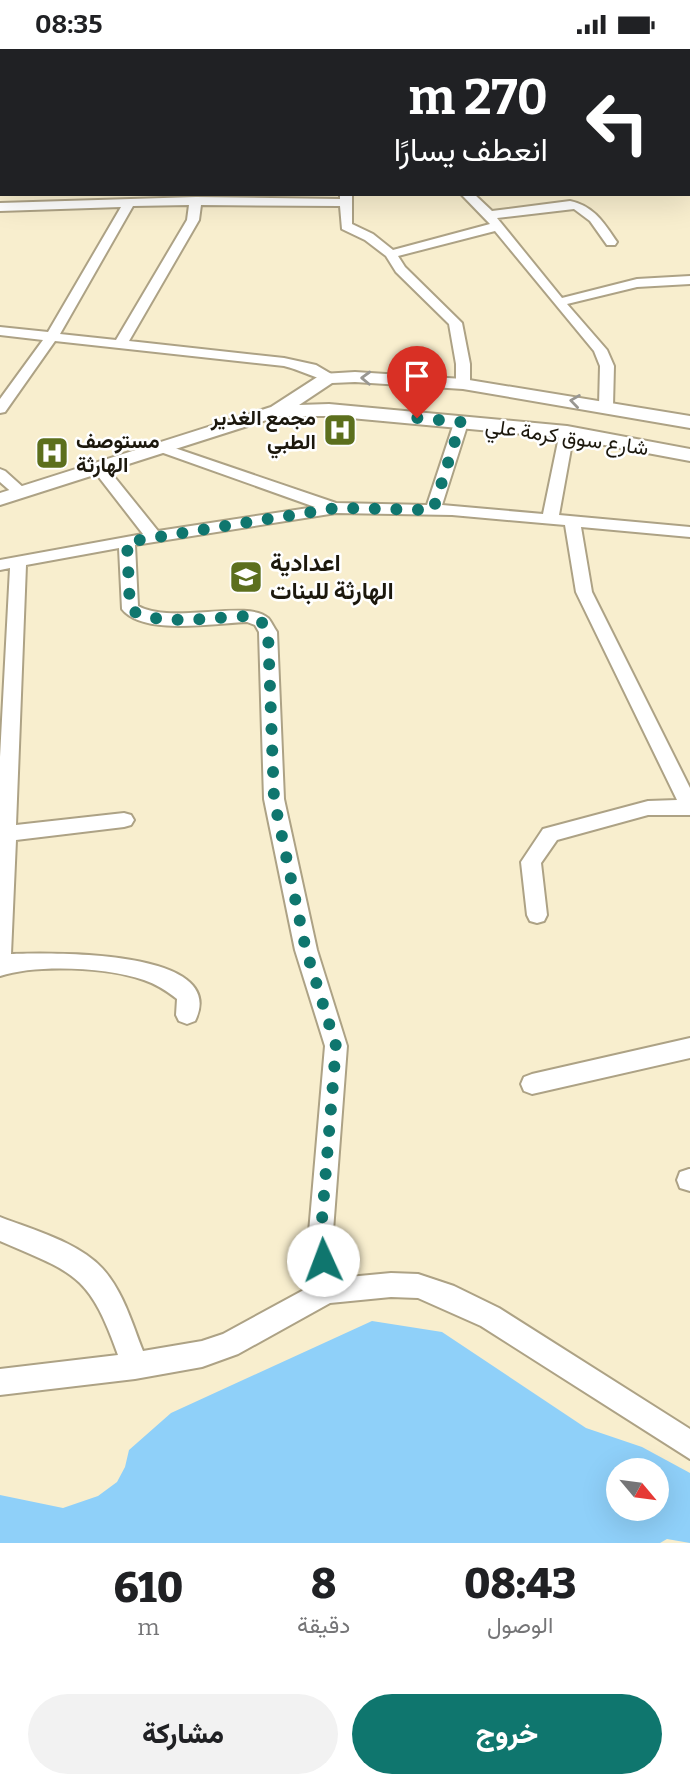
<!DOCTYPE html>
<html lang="ar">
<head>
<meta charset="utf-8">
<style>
  :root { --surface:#fff; --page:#f2f2f2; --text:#202124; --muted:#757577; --accent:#0f766e }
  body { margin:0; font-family:Bitter,Vazirmatn,serif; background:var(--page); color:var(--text); direction:rtl; height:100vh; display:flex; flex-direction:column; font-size:26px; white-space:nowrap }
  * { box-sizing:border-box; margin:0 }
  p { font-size:23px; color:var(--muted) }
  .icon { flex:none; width:38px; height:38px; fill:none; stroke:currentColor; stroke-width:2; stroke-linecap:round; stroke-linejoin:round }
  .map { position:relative; height:1494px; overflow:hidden; direction:ltr }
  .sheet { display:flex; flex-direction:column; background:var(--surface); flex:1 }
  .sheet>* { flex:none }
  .hud { position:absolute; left:0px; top:0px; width:691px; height:147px; box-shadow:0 7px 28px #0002; direction:rtl; background:#202124; color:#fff; overflow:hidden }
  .needle { width:46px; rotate:119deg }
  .buttons { position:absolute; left:606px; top:1409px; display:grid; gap:14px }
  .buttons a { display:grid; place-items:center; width:63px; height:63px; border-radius:50%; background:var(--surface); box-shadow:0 7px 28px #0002; font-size:35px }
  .pin { position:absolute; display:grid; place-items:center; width:60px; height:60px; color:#fff; margin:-72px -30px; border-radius:50% 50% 50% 0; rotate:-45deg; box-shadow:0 0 7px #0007 }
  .pin .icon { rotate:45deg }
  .me { position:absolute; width:77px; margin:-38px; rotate:358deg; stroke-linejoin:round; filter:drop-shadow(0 0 5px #0008) }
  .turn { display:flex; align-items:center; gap:24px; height:147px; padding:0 28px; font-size:32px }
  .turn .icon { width:91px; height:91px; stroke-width:2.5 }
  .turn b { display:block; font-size:49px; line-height:60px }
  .eta { display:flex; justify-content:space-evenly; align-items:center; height:119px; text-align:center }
  .eta b { font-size:42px; font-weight:800; line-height:49px }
  .button { display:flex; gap:14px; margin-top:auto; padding:14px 28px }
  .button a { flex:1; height:80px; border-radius:42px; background:var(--accent); color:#fff; font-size:28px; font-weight:800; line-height:80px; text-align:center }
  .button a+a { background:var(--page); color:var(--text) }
  .status { display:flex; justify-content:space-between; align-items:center; height:49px; padding:0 35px; background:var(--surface); direction:ltr }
  .status svg { height:19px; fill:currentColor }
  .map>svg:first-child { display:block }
  .water { fill:#8fd0f9; fill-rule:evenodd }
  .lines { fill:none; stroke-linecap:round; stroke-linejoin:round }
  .minor-casing { stroke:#ada285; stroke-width:4 }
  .major-casing { stroke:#ada285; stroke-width:4 }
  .highway-casing { stroke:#ada285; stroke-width:3 }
  .minor { fill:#fff; fill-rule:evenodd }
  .major { fill:#fff; fill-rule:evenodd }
  .highway { fill:#fff; fill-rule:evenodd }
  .oneway { stroke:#999792 }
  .route { stroke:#0f766e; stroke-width:12; stroke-dasharray:0 21.6 }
  .labels { text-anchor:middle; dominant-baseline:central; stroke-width:5; stroke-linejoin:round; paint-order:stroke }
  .far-poi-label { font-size:21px; font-weight:bold; fill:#1c180d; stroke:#fff; text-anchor:end }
  .far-street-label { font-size:21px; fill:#1c180d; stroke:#fff }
  .poi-label { font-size:24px; font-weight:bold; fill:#1c180d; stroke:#fff; text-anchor:start }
</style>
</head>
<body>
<div class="status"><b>08:35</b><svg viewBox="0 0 49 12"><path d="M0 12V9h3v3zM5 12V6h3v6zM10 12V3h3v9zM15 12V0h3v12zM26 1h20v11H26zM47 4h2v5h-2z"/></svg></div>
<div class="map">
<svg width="690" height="1494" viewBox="0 0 690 1494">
  <rect width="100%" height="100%" fill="#f8eece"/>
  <!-- water -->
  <path class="water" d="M 372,1272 L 442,1283 L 586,1379 L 642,1398 L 690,1424 L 690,1494 L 667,1490 L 660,1494 L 0,1494 L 0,1446 L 63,1459 L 98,1447 L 117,1433 L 125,1418 L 129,1401 L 171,1364 ZM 656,1421 L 656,1460 L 618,1460 L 618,1421 Z"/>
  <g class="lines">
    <defs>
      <path id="minor" d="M 202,0 L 234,0 L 201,2 Z
        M 310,0 L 333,0 L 334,2 L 311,2 Z
        M 0,10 L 2,10 L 0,17 Z
        M 0,93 L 2,93 L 2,99 L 0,99 Z
        M 340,145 L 352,145 L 352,175 L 373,185 L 393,201 L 490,175 L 461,145 L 474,145 L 492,162 L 570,152 C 594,157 604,174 617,193 L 615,196 L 607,196 L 590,172 L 574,160 L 497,169 L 562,249 L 637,230 L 690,227 L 690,235 L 637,238 L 567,255 L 607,301 L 614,317 L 613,357 L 606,361 L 599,357 L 600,317 L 594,302 L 495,182 L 398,207 L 405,218 L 462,274 L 470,315 L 470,335 L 463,339 L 456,335 L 456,315 L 449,275 L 396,223 L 386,207 L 365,191 L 342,180 L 340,157 L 201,156 L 199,171 L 129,292 L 284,309 L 316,316 L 333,326 L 333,332 C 323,333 298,320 284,317 L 55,292 L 5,363 L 0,364 L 0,350 L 43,291 L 0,286 L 0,278 L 48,283 L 121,158 L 0,162 L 0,154 L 196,148 L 340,150 ZM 189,156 L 187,171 L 116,291 L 60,285 L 133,157 Z
        M 461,370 L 468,374 L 442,456 L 543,465 L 560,383 L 567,379 L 574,383 L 559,466 L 690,478 L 690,488 L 581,478 L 592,543 L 690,739 L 690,766 L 648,766 L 557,791 L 541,814 L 547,866 L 544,872 L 537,874 L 530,872 L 527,866 L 521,813 L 543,780 L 648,752 L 677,751 L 576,543 L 565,476 L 452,466 L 336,464 L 135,496 L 138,557 C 172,576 247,550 268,569 C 271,572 274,579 277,583 L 284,750 L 317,901 L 347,997 L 332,1195 L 338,1229 L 391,1224 L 418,1225 L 454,1237 L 499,1259 L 690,1380 L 690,1410 L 481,1277 L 418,1249 L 391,1248 L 330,1254 L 238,1305 L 202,1318 L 135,1330 L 0,1346 L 0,1320 L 118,1306 C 89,1225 76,1225 0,1192 L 0,1168 C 33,1181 78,1193 102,1219 C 123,1242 132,1274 143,1302 L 202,1292 L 223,1285 L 313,1236 L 308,1195 L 325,997 L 295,901 L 264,750 L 259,583 L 255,576 L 247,573 C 216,574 143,587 122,560 L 119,499 L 26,516 L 16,776 L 124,764 L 131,766 L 134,771 L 131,776 L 124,778 L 16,791 L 11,905 C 47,904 231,899 195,972 L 187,975 L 179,972 L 176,966 L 177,950 C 167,942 156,935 144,931 C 107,918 36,915 0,927 L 0,708 L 10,519 L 0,521 L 0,511 L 143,485 L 91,418 L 99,413 L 104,415 L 158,482 L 315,458 L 155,401 L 153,398 L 160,394 L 336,454 L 427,456 L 454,374 Z
        M 0,420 L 5,422 L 25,440 L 28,443 L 25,446 L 15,446 L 0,433 Z
        M 690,989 L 690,1009 L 532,1045 L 524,1042 L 521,1035 L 524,1028 L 532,1025 Z
        M 689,1120 L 690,1120 L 690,1142 L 680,1139 L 677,1131 L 680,1123 Z"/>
      <path id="major" d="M 355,323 L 463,330 L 690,367 L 690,379 L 463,340 L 355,333 L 332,334 L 299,356 L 329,355 L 567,377 L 690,400 L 690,412 L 567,389 L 329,367 L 279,367 L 0,456 L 0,444 L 271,358 L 322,325 Z"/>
      <path id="highway" d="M 495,0 L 512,0 L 513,2 L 497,2 Z
        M 595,0 L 612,0 L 613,2 L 597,2 Z"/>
    </defs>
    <!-- minor casing -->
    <use href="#minor" class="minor-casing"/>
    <!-- major casing -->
    <use href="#major" class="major-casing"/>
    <!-- highway casing -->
    <use href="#highway" class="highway-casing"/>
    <!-- minor -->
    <use href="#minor" class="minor"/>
    <!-- major -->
    <use href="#major" class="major"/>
    <!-- highway -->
    <use href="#highway" class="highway"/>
  </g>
  <!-- one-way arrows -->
  <defs><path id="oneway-chevron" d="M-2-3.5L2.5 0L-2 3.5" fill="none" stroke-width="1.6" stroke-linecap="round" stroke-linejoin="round" transform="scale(1.75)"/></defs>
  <g class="oneway">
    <use href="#oneway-chevron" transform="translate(366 329) rotate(-178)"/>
    <use href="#oneway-chevron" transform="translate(575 352) rotate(-172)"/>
  </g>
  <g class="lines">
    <!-- route -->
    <path class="route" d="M 323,1211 L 320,1195 L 336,997 L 306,901 L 274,750 L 268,583 L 261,572 L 249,567 C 218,568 153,578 130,560 L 127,493 L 336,459 L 433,461 L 461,373 L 417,369"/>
  </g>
  <!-- icons -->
  <defs>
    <symbol id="hospital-square" viewBox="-11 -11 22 22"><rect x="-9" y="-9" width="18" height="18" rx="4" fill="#5c6f1d" stroke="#fff"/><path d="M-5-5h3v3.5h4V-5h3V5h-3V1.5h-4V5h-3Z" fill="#fff"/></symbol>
    <symbol id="school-square" viewBox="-11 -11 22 22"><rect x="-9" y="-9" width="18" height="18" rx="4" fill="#5c6f1d" stroke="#fff"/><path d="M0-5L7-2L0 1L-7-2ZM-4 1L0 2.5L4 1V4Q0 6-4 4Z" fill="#fff"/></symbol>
  </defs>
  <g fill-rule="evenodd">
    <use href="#hospital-square" x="321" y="362" width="38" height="38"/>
    <use href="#hospital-square" x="33" y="385" width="38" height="38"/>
    <use href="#school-square" x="227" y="509" width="38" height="38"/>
  </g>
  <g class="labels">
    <!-- far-poi labels -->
    <g class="far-poi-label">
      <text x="316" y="369">مجمع الغدير<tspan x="316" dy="24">الطبي</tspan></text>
      <text x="76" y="392" text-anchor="start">مستوصف<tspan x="76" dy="24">الهارثة</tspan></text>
    </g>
    <!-- far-street labels -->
    <g class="far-street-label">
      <text transform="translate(567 388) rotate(8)">شارع سوق كرمة علي</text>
    </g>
    <!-- poi labels -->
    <g class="poi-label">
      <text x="270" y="514">اعدادية<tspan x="270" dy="28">الهارثة للبنات</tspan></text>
    </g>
  </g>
</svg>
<div class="buttons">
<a><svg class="needle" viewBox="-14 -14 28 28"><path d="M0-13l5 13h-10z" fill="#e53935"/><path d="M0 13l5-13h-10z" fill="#757577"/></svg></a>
</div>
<div class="pin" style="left:417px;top:369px;background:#d93025"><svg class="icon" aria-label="arrive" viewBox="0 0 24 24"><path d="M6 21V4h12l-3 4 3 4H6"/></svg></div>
<svg class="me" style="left:323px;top:1211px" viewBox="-20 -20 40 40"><circle r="19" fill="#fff"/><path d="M0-13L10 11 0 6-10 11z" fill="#0f766e"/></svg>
<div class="hud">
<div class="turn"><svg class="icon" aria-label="left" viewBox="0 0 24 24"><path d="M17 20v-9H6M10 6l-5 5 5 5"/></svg><div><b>270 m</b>انعطف يسارًا</div></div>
</div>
</div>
<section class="sheet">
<div class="eta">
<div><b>08:43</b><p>الوصول</p></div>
<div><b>8</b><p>دقيقة</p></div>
<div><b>610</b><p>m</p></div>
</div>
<div class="button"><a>خروج</a><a>مشاركة</a></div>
</section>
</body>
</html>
